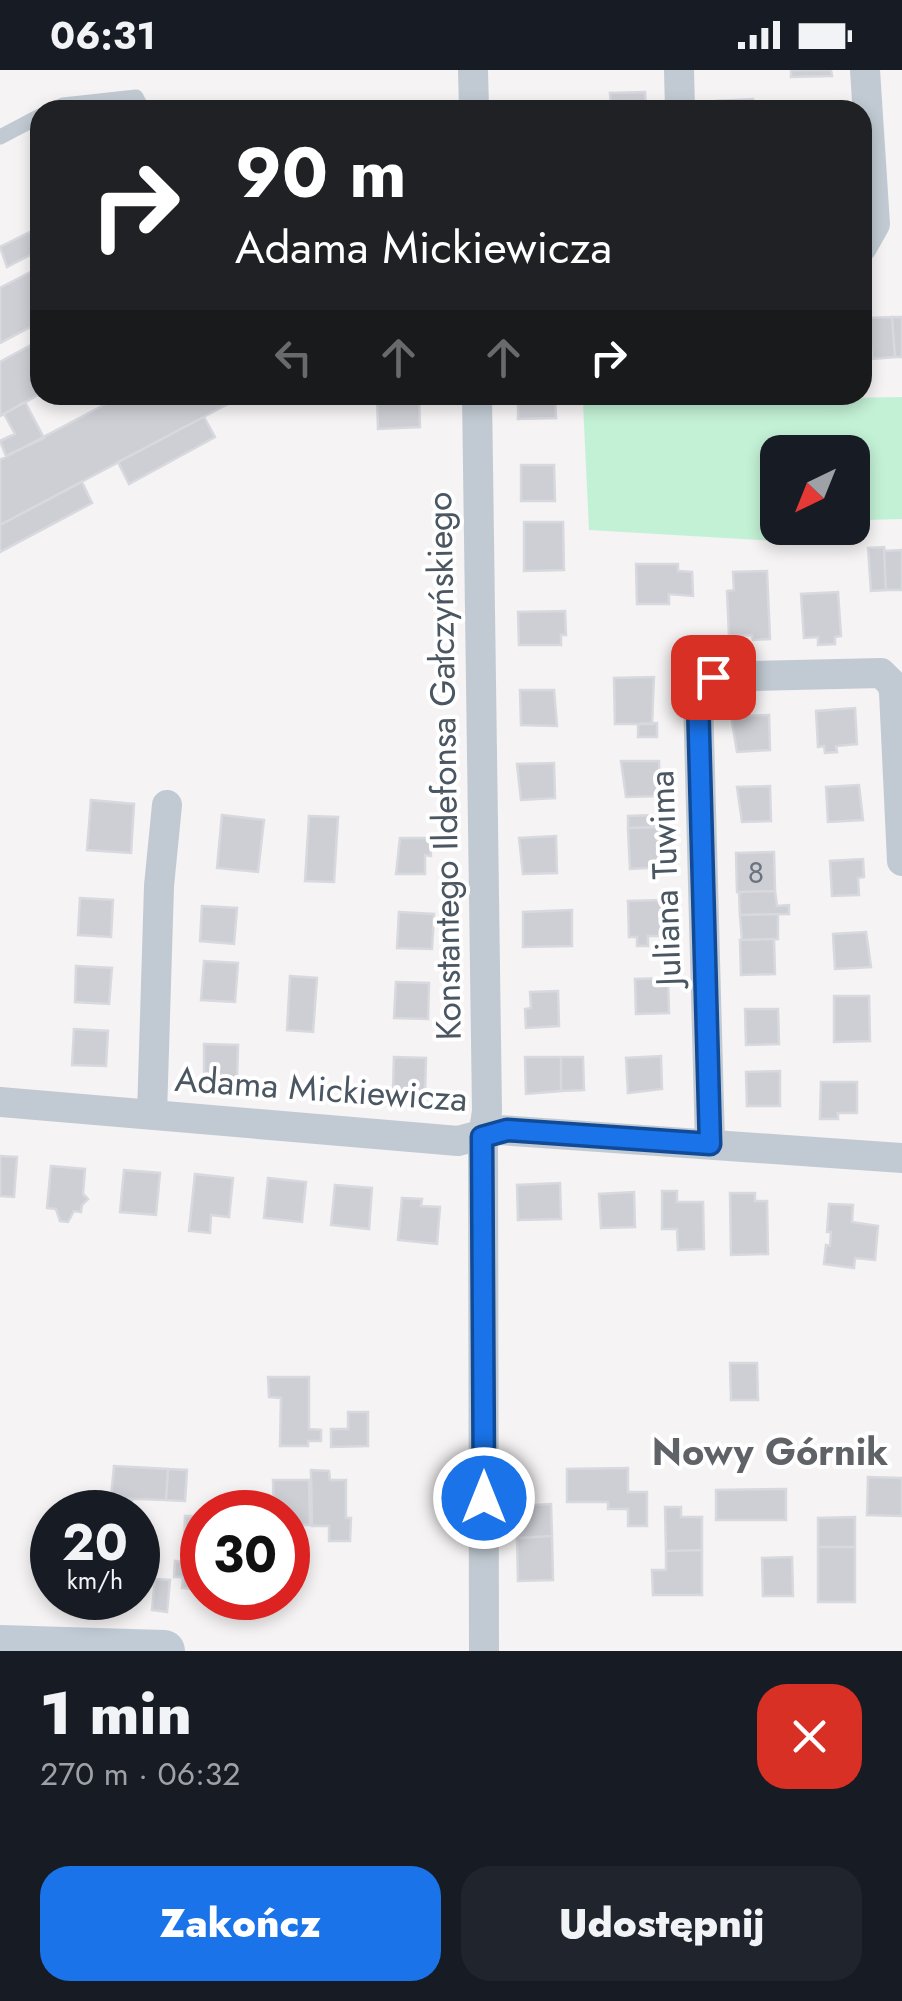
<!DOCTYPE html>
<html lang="pl">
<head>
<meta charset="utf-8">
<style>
  :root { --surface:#171b24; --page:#20242c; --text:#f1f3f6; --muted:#9ea1a6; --accent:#1a73e8 }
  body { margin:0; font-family:Jost,sans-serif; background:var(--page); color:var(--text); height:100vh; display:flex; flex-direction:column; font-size:38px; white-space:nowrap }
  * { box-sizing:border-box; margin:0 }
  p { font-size:32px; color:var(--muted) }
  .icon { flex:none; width:55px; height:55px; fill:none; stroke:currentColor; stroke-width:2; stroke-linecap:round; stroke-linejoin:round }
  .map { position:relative; height:1581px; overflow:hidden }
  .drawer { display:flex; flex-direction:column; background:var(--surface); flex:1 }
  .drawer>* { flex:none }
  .banner { position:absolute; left:30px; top:30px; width:842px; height:305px; border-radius:30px; box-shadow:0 5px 15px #0003; background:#202124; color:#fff; overflow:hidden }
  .needle { width:65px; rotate:223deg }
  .fabs { position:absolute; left:760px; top:365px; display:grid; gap:20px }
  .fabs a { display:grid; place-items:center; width:110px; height:110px; border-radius:20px; background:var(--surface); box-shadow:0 5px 15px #0003; font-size:50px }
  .speed { position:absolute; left:30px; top:1420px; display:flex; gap:20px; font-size:50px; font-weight:700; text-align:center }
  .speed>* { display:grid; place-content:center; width:130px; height:130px; border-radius:50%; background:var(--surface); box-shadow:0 5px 15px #0003; line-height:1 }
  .speed small { font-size:25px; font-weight:400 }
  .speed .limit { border:15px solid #d22; background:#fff; color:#111 }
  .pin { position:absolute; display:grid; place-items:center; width:85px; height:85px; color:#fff; margin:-42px; border-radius:20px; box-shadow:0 5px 15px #0006 }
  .me { position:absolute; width:110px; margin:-55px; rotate:0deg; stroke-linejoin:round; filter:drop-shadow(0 0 8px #0008) }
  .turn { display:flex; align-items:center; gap:35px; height:210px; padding:0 40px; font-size:45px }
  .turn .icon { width:130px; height:130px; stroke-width:2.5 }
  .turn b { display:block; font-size:70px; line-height:85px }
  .lanes { display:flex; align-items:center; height:95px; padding:0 40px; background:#0003; justify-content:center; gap:50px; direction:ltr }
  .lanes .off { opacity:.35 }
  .round { display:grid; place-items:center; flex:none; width:105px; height:105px; border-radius:30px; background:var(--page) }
  .headline { display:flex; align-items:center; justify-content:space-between; height:170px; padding:0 40px }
  h1 { font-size:60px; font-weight:800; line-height:75px }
  .cta { display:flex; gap:20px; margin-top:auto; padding:20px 40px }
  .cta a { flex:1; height:115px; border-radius:30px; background:var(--accent); color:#fff; font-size:40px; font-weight:800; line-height:115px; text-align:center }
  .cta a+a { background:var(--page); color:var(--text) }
  .status { display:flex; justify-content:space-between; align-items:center; height:70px; padding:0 50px; background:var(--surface); direction:ltr }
  .status svg { height:28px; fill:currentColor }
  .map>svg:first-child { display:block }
  .green { fill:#c3f1d5; fill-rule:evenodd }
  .building { fill:#cdcfd5; stroke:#d7d9de; stroke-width:2.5 }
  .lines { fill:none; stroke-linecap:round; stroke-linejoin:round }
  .lane { stroke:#c1cad2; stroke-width:15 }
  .street { stroke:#c1cad2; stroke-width:30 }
  .secondary { stroke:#c1cbd6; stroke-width:42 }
  .route-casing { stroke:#114b97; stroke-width:25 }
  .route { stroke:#1a73e8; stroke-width:18 }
  .labels { text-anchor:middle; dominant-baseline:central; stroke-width:8; stroke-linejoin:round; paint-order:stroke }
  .number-label { font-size:30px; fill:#6b747e }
  .street-label { font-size:35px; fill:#4a5661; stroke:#fff }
  .neighbourhood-label { font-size:38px; font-weight:bold; fill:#5f6368; stroke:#fff }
</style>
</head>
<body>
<div class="status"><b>06:31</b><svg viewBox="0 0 49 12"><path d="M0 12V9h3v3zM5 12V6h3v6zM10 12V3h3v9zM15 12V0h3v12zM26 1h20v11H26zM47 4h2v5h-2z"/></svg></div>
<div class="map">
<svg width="902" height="1581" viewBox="0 0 902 1581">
  <rect width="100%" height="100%" fill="#f5f3f3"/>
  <!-- green -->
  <path class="green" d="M 902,327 L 902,449 L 867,450 L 844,475 L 589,460 L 583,332 ZM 778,382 L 852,382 L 852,458 L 778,458 Z"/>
  <!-- building -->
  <path class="building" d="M 791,0 L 831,0 L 832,6 L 791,7 Z
    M 645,22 L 646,40 L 611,40 L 610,23 Z
    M 753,29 L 754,40 L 716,40 L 716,31 Z
    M 546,32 L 546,40 L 509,40 L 509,33 Z
    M 40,157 L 40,180 L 7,197 L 0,177 Z
    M 40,197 L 40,252 L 0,273 L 0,218 Z
    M 892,247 L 895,287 L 872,289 L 869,248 Z
    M 892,247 L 902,247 L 902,287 L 895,287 Z
    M 40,270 L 40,324 L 0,346 L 0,292 Z
    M 123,325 L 245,325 L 0,455 L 0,390 Z
    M 377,325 L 419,325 L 420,357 L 378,359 Z
    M 518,325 L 555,325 L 556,348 L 518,349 Z
    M 25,332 L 44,368 L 6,386 L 0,371 L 15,364 L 4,344 Z
    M 204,347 L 215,367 L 129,414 L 118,392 Z
    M 521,395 L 554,395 L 555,431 L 521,431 Z
    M 82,412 L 92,433 L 0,482 L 0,455 Z
    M 524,452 L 563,452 L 564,500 L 524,501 Z
    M 884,477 L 886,520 L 871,521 L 868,478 Z
    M 884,477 L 885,481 L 902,480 L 902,520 L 886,520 Z
    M 636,494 L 678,494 L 678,501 L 692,502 L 693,526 L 669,524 L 669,534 L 637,534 Z
    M 767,501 L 770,569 L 753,570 L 752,565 L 729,566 L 727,521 L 734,520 L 733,502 Z
    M 838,522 L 841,566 L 835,567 L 835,574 L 818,575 L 818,567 L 804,568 L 801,524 Z
    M 565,541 L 566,565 L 561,565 L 561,575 L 519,575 L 518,542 Z
    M 654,607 L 652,654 L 615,654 L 614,608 Z
    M 520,620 L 554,620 L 557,656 L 521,655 Z
    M 855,638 L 857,674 L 836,676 L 837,682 L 825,683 L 824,676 L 818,677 L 816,641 Z
    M 769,645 L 770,680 L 737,682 L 731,646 Z
    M 657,653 L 657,667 L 638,667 L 638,654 Z
    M 621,691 L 659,691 L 660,726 L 626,727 Z
    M 554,693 L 555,728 L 521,730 L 517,694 Z
    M 859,715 L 863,750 L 828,752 L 826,717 Z
    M 770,716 L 771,751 L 742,752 L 737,717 Z
    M 91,730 L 134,734 L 131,783 L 87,780 Z
    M 222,745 L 264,750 L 258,802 L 217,798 Z
    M 655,745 L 655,757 L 628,758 L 628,746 Z
    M 309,746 L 338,747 L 334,812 L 305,811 Z
    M 667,757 L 667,797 L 630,799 L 628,758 Z
    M 556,766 L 557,803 L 523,804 L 519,768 Z
    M 400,768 L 430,768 L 431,786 L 425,785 L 425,804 L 396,804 Z
    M 774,782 L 775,821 L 737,822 L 736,783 Z
    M 863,789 L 864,807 L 858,808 L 859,825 L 832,826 L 830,791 Z
    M 775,821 L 777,836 L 789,835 L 789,844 L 740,845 L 739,822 Z
    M 80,828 L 113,830 L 111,867 L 78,865 Z
    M 665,830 L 660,866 L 648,866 L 648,876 L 637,876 L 637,867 L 629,867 L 628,831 Z
    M 202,836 L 237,838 L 234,874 L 200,871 Z
    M 572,840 L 572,876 L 523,877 L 523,842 Z
    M 399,842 L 434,844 L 432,879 L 397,878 Z
    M 778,844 L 778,869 L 742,870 L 740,845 Z
    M 866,862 L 871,897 L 835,899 L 833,864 Z
    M 774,869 L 775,904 L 741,905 L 740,870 Z
    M 204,891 L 238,893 L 235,932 L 201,930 Z
    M 76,896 L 112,898 L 109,934 L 75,932 Z
    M 290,906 L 317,908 L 313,962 L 287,960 Z
    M 668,908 L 669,943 L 636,944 L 635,909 Z
    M 396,912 L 429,913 L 428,949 L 394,948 Z
    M 558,921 L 559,956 L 526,958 L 525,939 L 531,938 L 530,922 Z
    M 834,926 L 869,926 L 870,971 L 834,972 Z
    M 745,939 L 778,939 L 779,974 L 746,975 Z
    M 74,959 L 108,961 L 106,996 L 72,995 Z
    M 204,974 L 238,975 L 237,1009 L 204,1008 Z
    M 661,986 L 662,1019 L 628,1023 L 626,988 Z
    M 394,987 L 426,988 L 425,1023 L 393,1021 Z
    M 525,987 L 561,987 L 561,1021 L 526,1024 Z
    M 561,987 L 583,987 L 584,1020 L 561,1021 Z
    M 780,1001 L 780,1036 L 747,1036 L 746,1002 Z
    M 821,1012 L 857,1012 L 857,1043 L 838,1043 L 838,1049 L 820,1049 Z
    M 0,1086 L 17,1087 L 14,1127 L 0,1126 Z
    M 51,1096 L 85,1099 L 83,1124 L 88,1129 L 82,1135 L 81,1142 L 74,1141 L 68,1152 L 60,1151 L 56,1139 L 47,1138 Z
    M 124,1100 L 160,1103 L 156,1145 L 120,1142 Z
    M 195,1104 L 233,1108 L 229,1147 L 211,1145 L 210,1163 L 189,1161 Z
    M 268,1108 L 306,1112 L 302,1152 L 264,1148 Z
    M 560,1113 L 561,1149 L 518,1150 L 517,1115 Z
    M 335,1115 L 372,1118 L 369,1159 L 331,1155 Z
    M 662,1121 L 677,1121 L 677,1132 L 703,1132 L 704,1179 L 678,1180 L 677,1159 L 662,1159 Z
    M 634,1122 L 635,1157 L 601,1158 L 599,1124 Z
    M 730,1123 L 755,1123 L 755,1131 L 767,1131 L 768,1184 L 731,1185 Z
    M 402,1128 L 422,1129 L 421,1136 L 440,1137 L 437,1174 L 398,1170 Z
    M 829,1134 L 853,1135 L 852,1152 L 878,1156 L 875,1190 L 855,1188 L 854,1198 L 824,1194 L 826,1175 L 830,1176 L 831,1162 L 827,1162 Z
    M 730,1293 L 757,1293 L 758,1330 L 731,1330 Z
    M 268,1307 L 309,1307 L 309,1359 L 321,1360 L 321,1371 L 308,1371 L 308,1376 L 280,1376 L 281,1328 L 269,1327 Z
    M 348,1342 L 368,1342 L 368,1376 L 331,1377 L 331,1359 L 348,1359 Z
    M 114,1396 L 168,1399 L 166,1430 L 111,1428 Z
    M 628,1398 L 628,1422 L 647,1422 L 647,1456 L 628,1456 L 628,1439 L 608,1439 L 608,1432 L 567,1432 L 567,1399 Z
    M 168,1399 L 187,1400 L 185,1431 L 166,1430 Z
    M 311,1400 L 329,1401 L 330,1410 L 346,1410 L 346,1448 L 351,1448 L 350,1471 L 329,1471 L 329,1456 L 312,1456 Z
    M 868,1407 L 902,1408 L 902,1446 L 867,1445 Z
    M 273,1410 L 309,1410 L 310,1455 L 289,1455 L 288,1442 L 274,1442 Z
    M 786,1419 L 786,1450 L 716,1450 L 716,1420 Z
    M 99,1428 L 132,1429 L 130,1442 L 98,1442 Z
    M 551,1434 L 552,1466 L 517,1468 L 516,1436 Z
    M 665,1437 L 681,1437 L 681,1447 L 702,1447 L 702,1480 L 666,1481 Z
    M 185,1446 L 202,1446 L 202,1479 L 184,1477 Z
    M 855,1447 L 855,1477 L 818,1477 L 818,1448 Z
    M 552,1466 L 553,1510 L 518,1511 L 517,1468 Z
    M 184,1477 L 202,1479 L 202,1520 L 182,1518 L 183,1507 L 174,1507 L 175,1491 L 183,1492 Z
    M 818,1477 L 855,1477 L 855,1532 L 818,1532 Z
    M 702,1480 L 702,1525 L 653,1525 L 652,1500 L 666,1500 L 666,1481 Z
    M 792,1487 L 793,1526 L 763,1526 L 762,1488 Z
    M 155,1509 L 170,1510 L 167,1542 L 152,1540 Z"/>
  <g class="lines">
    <!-- lane -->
    <path class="lane" d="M 52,40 L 63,35 L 136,27 L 143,40
      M 0,67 L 40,46"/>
    <!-- street -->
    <path class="street" d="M 473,0 L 474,40
      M 679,0 L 680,40
      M 862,177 L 875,154 L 865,0
      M 477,325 L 487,1041 L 483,1067 L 484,1581
      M 0,1032 L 458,1071 L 499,1060 L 902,1088
      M 152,1045 L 159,816 L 167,735
      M 710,1074 L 698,628 L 703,615 L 713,607 L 881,603 L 892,614 L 894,622 L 902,791"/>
    <!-- secondary -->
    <path class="secondary" d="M 0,1576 L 164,1581"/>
  </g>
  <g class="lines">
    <defs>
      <path id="route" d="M 484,1428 L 482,1067 L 507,1060 L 710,1074 L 698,628 L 704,615 L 713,607"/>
    </defs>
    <!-- route casing -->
    <use href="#route" class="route-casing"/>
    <!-- route -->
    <use href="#route" class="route"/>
  </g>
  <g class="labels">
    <!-- number labels -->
    <g class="number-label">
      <text x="756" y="802">8</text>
    </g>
    <!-- street labels -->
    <g class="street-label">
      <text transform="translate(444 696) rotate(-91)">Konstantego Ildefonsa Gałczyńskiego</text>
      <text transform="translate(665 808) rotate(-92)">Juliana Tuwima</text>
      <text transform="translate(321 1019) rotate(4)">Adama Mickiewicza</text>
    </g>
    <!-- neighbourhood labels -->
    <g class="neighbourhood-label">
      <text x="770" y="1381">Nowy Górnik</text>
    </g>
  </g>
</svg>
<div class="fabs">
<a><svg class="needle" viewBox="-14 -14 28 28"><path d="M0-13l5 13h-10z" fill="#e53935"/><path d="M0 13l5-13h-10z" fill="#9ea1a6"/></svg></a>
</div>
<div class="speed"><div>20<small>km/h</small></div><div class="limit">30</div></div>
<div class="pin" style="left:713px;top:607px;background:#d93025"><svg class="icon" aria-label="arrive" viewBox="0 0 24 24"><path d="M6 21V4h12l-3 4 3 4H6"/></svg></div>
<svg class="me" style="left:484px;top:1428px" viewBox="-20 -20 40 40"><circle r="17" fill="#1a73e8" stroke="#fff" stroke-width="3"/><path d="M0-11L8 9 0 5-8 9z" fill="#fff"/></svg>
<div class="banner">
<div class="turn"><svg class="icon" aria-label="right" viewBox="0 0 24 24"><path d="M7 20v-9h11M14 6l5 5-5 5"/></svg><div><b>90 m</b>Adama Mickiewicza</div></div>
<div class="lanes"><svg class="icon off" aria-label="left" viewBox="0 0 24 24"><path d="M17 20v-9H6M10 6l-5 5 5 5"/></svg><svg class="icon off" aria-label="ahead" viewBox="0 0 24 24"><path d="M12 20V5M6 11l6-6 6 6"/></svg><svg class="icon off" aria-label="ahead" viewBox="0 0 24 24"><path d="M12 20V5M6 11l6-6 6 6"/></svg><svg class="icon" aria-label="right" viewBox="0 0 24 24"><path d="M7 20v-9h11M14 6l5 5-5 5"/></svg></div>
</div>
</div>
<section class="drawer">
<div class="headline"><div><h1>1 min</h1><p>270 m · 06:32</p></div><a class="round" style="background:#d93025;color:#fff"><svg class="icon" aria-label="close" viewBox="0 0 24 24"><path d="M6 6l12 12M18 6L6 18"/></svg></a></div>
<div class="cta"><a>Zakończ</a><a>Udostępnij</a></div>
</section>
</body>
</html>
